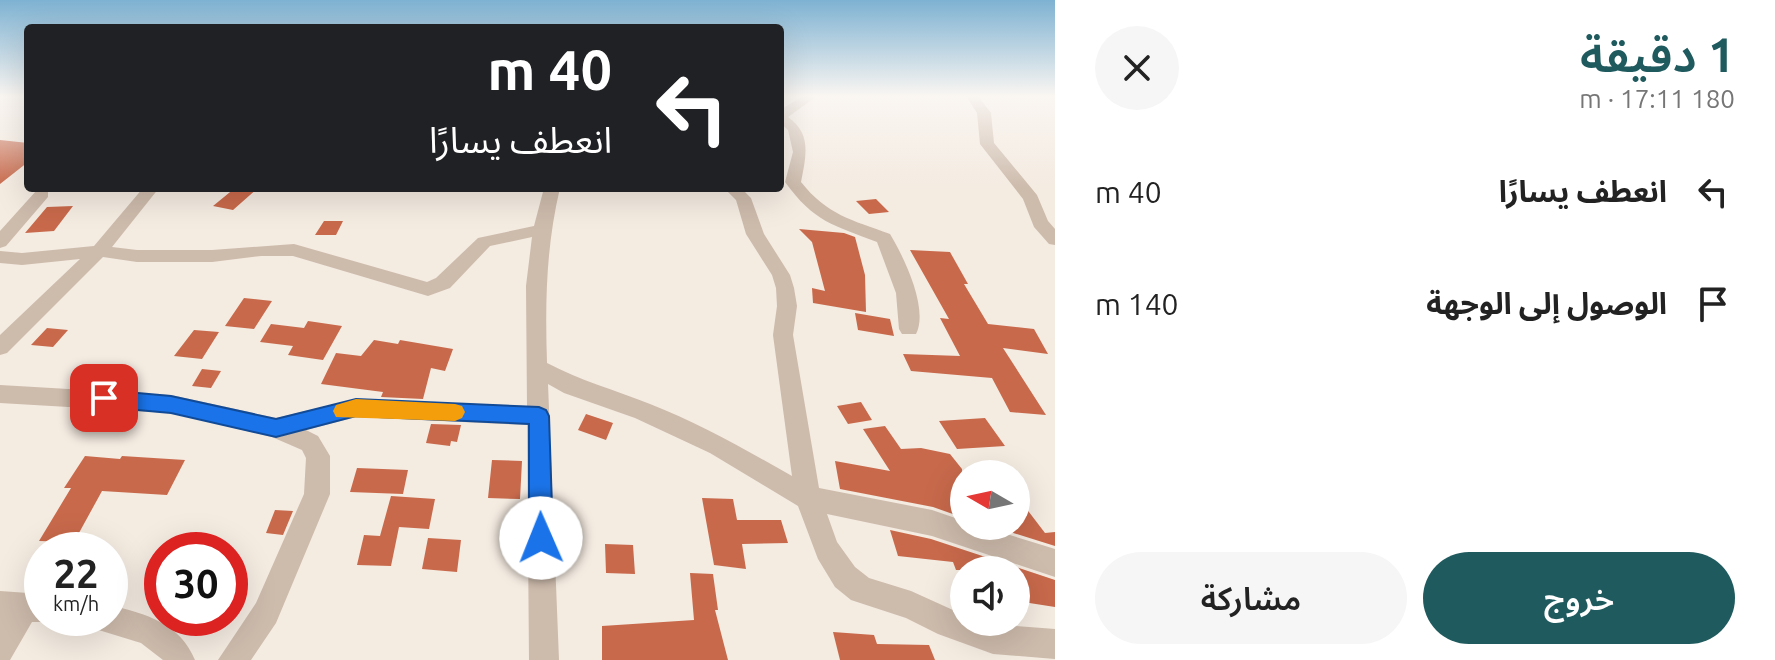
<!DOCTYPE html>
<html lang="ar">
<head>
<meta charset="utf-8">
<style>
  :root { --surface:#fff; --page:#f6f6f6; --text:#222; --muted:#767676; --accent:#1f5a5e }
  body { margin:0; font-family:Ubuntu,"Noto Sans Arabic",sans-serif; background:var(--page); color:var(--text); direction:rtl; height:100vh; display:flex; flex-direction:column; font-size:30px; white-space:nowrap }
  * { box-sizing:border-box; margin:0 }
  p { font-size:26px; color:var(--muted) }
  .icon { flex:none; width:44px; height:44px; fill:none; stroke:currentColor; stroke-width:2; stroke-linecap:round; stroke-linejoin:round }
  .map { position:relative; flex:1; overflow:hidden; direction:ltr }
  .sheet { display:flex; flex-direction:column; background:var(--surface); width:720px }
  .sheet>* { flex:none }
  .hud { position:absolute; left:24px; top:24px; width:760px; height:168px; border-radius:8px; box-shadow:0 8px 32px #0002; direction:rtl; background:#202124; color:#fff; overflow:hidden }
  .needle { width:52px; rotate:279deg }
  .buttons { position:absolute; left:950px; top:460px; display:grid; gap:16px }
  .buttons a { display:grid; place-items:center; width:80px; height:80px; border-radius:50%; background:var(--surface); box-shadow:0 8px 32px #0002; font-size:40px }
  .speed { position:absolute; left:24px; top:532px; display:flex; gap:16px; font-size:40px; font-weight:700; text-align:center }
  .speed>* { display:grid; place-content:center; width:104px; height:104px; border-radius:50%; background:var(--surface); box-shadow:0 8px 32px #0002; line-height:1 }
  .speed small { font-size:20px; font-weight:400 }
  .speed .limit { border:12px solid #d22; background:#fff; color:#111 }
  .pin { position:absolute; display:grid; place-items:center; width:68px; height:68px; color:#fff; margin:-34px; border-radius:16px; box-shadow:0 4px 12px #0006 }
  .me { position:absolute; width:88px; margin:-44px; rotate:359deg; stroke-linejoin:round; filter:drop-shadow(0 0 6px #0008) }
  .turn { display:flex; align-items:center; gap:28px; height:168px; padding:0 40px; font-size:36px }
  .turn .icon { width:104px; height:104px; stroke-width:2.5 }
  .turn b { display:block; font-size:56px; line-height:68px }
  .round { display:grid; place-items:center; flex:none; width:84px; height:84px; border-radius:42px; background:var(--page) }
  .overview { display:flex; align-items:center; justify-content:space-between; height:136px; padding:0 40px }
  h1 { font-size:48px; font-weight:600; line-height:60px; color:var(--accent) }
  .cta { display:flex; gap:16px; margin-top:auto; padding:16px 40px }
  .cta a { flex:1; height:92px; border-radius:48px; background:var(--accent); color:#fff; font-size:32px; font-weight:600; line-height:92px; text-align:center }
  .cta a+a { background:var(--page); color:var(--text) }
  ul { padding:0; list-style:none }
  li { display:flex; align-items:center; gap:24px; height:112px; padding:0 40px }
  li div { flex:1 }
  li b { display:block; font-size:30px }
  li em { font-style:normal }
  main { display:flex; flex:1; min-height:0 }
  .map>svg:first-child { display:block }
  .building { fill:#c8694b }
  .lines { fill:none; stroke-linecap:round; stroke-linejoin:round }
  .street { fill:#cdbbac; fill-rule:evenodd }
  .route { fill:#1a73e8; stroke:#114b97; stroke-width:2 }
  .slow { fill:#f59e0b }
</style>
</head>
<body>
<main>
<section class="sheet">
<div class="overview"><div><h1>1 دقيقة</h1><p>180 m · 17:11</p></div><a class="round"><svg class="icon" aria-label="close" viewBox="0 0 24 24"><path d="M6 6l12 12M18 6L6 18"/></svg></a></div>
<ul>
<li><svg class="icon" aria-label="left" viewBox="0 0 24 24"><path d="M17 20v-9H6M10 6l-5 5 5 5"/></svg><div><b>انعطف يسارًا</b></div><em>40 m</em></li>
<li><svg class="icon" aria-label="arrive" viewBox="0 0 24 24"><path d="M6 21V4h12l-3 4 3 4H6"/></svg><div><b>الوصول إلى الوجهة</b></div><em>140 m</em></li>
</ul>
<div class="cta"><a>خروج</a><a>مشاركة</a></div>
</section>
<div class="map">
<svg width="1055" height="660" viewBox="0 0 1055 660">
  <rect width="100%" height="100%" fill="#f4ebe1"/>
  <!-- building -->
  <path class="building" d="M 0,140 L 28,143 L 28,162 L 0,184 Z
    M 235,188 L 258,188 L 233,210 L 213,206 Z
    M 876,199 L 889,212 L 869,214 L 856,201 Z
    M 73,206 L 54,231 L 25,233 L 47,207 Z
    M 324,221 L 343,221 L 336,235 L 315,235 Z
    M 799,229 L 844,233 L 855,237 L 865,275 L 866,312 L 813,303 L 812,288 L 825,291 L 812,242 Z
    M 910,250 L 950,252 L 968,284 L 964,284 L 988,324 L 1034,329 L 1048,354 L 1003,348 L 1046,415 L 1010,412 L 992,378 L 911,371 L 903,354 L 960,356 L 940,318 L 949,319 Z
    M 244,298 L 272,301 L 254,329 L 225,326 Z
    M 855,313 L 890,319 L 894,336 L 858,330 Z
    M 308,321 L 342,326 L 323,360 L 288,355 L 293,346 L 260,342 L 271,324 L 304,328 Z
    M 47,328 L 68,330 L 53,347 L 31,345 Z
    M 194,330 L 219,332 L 202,359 L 174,356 Z
    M 374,340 L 398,344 L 400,340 L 453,349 L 445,371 L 431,368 L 423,399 L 381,397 L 383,392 L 321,384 L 336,353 L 361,356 Z
    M 202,369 L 221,371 L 211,388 L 192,386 Z
    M 861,402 L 872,420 L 848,424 L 837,406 Z
    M 586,414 L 613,423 L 606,440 L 578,430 Z
    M 985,418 L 1005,446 L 957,449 L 939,421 Z
    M 431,424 L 461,425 L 457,442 L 451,441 L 450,446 L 426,443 Z
    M 885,426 L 901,449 L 921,448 L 950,454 L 962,469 L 964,518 L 933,507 L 840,489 L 835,461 L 890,471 L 863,429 Z
    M 85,456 L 120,459 L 122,456 L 185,460 L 167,495 L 102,491 L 74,542 L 39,541 L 71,488 L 64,488 Z
    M 492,460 L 522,461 L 520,499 L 488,498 Z
    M 357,468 L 408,470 L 403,494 L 350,492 Z
    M 1016,495 L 1045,533 L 1055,532 L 1055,546 L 991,526 L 1016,526 Z
    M 391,496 L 435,499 L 429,529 L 399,527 L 391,566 L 357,565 L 364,535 L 380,536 Z
    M 702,498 L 733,499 L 737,520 L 781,520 L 788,543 L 742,544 L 746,569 L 714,565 Z
    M 275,510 L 293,511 L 283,535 L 266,533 Z
    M 890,530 L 931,539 L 1055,580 L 1055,607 L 1023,602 L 1016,586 L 1016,570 L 956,570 L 953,562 L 898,556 Z
    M 428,538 L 461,540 L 457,572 L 422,569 Z
    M 605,544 L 633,545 L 635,574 L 606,573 Z
    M 690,573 L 713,574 L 718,610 L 715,610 L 728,660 L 602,660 L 602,626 L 694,620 Z
    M 833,632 L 874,635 L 877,644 L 929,645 L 935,660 L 840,660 Z"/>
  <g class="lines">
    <!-- street -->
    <path class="street" d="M 803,96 L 817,96 L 788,117 C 812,134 806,156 801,182 C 827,215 852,220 890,234 C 904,257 929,309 916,334 L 902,334 L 899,329 L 896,293 L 877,242 C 833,225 814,222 785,182 L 793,152 L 788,130 L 780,123 L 780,110 Z
      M 966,96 L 978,96 L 991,113 L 994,143 L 1037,195 L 1048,221 L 1055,229 L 1055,245 L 1049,244 L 1034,227 L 1023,199 L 980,144 L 977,113 Z
      M 143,188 L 159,188 L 112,247 L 137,250 L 212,250 L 294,244 L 427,282 L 436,278 L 478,238 L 534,226 L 544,188 L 560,188 C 546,247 545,302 547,363 C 581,381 615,390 650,404 C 699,423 746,450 792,476 L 773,335 L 777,306 L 776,288 L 772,275 L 746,234 L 736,200 L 724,188 L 741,188 L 751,198 L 764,234 L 790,275 L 794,288 L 797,306 L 793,335 L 819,488 L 932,510 L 964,521 L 964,526 L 981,526 L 1055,549 L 1055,577 L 932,536 L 827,514 L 837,542 L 855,567 L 869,578 L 911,591 L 964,615 L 964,622 L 1055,629 L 1055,659 L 993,654 L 938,634 L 906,618 L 851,600 L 835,587 L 818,559 L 798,506 L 710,453 L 635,418 L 564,393 L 548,384 L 559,660 L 529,660 L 527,425 L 356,417 L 306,430 L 318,436 L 330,456 L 330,494 L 276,623 L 251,660 L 218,660 L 256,603 L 304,494 L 306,458 L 302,450 L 272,437 L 171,413 L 0,403 L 0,385 L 171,395 L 276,418 L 356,399 L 527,406 L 526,286 L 532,237 L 490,246 L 450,288 L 428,296 L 293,256 L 261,256 L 212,262 L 137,262 L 103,257 L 7,353 L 0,355 L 0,335 L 80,259 L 22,265 L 0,263 L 0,251 L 22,253 L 94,246 Z
      M 42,189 L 48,191 L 48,197 L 6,246 L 0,248 L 0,231 L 36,191 Z
      M 0,591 L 42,594 L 42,618 L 52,618 L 42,622 L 32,622 L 10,660 L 0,660 Z
      M 110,605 C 146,614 180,623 195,660 L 163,660 L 141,643 L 92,628 L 88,618 L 110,618 Z"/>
  </g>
  <!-- sky -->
  <linearGradient id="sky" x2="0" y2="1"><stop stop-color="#7eb2d2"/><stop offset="0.51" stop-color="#faf6f2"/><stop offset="1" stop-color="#faf6f2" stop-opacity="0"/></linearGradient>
  <rect width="1055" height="188" fill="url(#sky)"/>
  <!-- route -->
  <path class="route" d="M 104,390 L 171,396 L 276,419 L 356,399 L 539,407 L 546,410 L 549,416 L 553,538 L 550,547 L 541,550 L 533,547 L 529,538 L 529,424 L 356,416 L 276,437 L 171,413 L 104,407 L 97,404 L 94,398 L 97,393 Z"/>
  <!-- slow -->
  <path class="slow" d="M 356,399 L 455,404 L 462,406 L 465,412 L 462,418 L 455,421 L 336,417 L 333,411 L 336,405 Z"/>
</svg>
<div class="buttons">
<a><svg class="needle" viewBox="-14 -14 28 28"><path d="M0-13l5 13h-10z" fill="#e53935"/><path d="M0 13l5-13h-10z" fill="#767676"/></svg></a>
<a><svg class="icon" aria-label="sound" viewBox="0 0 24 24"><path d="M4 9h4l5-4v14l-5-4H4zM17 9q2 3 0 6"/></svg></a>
</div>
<div class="speed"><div>22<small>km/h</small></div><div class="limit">30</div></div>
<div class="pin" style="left:104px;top:398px;background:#d93025"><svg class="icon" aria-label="arrive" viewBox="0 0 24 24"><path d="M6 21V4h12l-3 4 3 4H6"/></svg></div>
<svg class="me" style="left:541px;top:538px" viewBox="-20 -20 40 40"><circle r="19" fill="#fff"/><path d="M0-13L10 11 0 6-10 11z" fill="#1a73e8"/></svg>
<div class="hud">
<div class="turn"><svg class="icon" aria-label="left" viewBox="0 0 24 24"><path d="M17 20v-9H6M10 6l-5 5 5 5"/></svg><div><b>40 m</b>انعطف يسارًا</div></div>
</div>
</div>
</main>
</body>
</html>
